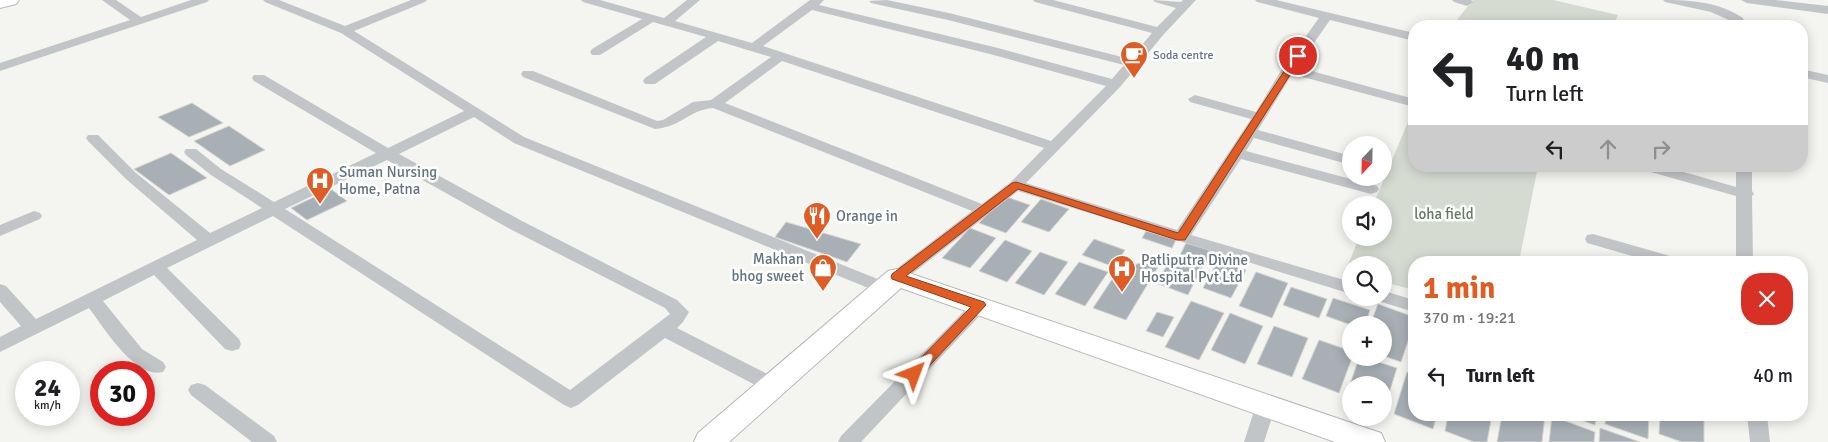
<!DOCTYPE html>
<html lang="en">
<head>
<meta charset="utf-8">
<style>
  :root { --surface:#fff; --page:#f6f6f6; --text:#202124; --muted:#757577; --accent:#df5c25 }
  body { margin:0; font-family:Signika,sans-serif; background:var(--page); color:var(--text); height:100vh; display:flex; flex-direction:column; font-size:19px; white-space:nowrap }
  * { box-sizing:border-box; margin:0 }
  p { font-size:16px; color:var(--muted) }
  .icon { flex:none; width:28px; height:28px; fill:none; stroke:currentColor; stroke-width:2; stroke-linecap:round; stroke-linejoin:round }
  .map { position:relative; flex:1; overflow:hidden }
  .side { position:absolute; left:1408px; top:256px; width:400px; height:165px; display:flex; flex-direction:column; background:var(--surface); border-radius:20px; box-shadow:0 2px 12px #0003 }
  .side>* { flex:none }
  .guide { position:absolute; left:1408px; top:20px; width:400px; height:152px; border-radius:20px; box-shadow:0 2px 12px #0003; background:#fff; color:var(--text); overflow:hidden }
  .needle { width:32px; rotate:202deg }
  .tools { position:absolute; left:1342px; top:136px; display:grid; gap:10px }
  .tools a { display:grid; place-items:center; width:50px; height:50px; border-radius:50%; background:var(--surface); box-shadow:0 2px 12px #0003; font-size:25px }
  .speed { position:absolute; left:15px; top:361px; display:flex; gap:10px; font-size:25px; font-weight:700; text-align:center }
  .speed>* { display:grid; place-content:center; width:65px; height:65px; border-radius:50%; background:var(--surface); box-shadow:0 2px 12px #0003; line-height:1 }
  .speed small { font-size:12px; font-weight:400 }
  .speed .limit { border:8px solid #d22; background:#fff; color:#111 }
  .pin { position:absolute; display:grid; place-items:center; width:42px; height:42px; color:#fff; margin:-21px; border:2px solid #fff; border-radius:50%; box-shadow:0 1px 5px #0007 }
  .me { position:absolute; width:55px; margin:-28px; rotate:44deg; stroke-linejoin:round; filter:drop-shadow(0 0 4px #0008) }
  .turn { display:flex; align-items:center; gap:18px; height:105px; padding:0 15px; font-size:22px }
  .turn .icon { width:65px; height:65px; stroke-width:2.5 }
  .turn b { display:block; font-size:35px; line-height:42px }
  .lanes { display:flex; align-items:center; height:48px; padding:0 15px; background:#0003; justify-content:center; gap:25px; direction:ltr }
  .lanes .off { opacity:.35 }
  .round { display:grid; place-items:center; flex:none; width:52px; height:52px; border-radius:20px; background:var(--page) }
  .summary { display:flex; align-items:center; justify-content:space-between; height:85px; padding:0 15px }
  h1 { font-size:30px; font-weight:700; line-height:38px; color:var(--accent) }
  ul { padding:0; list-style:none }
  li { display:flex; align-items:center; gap:15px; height:70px; padding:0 15px }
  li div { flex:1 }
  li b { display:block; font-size:19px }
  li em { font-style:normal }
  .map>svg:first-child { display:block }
  .green { fill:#d5dbd1 }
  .building { fill:#a8afb5; stroke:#d5d5d3 }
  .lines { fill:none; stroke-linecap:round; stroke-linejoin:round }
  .secondary-casing { stroke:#b4b8bc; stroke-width:2 }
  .street { fill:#c2c5c8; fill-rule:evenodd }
  .secondary { fill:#fff; fill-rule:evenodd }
  .route { fill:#df5c25; stroke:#913c18 }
  .labels { text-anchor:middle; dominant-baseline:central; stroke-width:5; stroke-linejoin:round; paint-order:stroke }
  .far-poi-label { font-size:12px; fill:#647281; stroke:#fff; text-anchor:start }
  .poi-label { font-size:15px; fill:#647281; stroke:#fff; text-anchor:start }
  .park-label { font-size:15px; fill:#657862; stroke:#fff }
</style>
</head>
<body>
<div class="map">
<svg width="1828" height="442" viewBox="0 0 1828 442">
  <rect width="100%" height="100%" fill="#f4f4f0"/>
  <!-- green -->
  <path class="green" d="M 1473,0 L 1553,0 L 1618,15 L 1613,26 L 1478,26 L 1456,21 Z
    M 1414,108 L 1414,166 L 1538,166 L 1519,262 L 1414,262 L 1414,290 L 1384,282 L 1384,265 L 1351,265 L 1351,273 L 1345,272 L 1359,238 L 1384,238 L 1384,205 L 1373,205 Z"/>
  <!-- building -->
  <path class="building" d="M 192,103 L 223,123 L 189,137 L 158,117 Z
    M 229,126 L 265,150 L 230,166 L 194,141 Z
    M 171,153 L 207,178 L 169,195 L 134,169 Z
    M 331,189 L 347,201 L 307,220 L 291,208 Z
    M 1004,196 L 1030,205 L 1006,233 L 979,223 Z
    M 1041,199 L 1069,209 L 1049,232 L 1021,222 Z
    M 786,222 L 861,244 L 847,262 L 775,237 Z
    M 970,228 L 996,238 L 970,268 L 942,258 Z
    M 1146,231 L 1176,240 L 1172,248 L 1142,238 Z
    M 1094,239 L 1125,250 L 1114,267 L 1082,255 Z
    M 1005,240 L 1032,251 L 1007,282 L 979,271 Z
    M 1186,243 L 1212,251 L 1203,267 L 1178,259 Z
    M 1040,252 L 1068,262 L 1044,295 L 1015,283 Z
    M 1172,257 L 1203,267 L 1194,283 L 1163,272 Z
    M 1218,261 L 1246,270 L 1231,298 L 1203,288 Z
    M 1079,262 L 1108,272 L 1085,306 L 1055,294 Z
    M 1144,262 L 1158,267 L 1126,320 L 1093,308 L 1119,269 Z
    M 1163,272 L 1194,283 L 1188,295 L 1156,283 Z
    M 1256,272 L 1288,283 L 1272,318 L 1239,306 Z
    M 1291,287 L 1327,299 L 1319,318 L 1283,305 Z
    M 1333,298 L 1370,310 L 1365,325 L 1351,325 L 1326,316 Z
    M 1191,301 L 1224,313 L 1199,360 L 1165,347 Z
    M 1378,304 L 1414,317 L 1414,324 L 1401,362 L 1384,356 L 1384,325 L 1370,325 Z
    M 1157,312 L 1174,317 L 1163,337 L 1146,331 Z
    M 1230,313 L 1263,326 L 1245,364 L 1211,350 Z
    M 1274,326 L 1308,338 L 1292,377 L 1257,364 Z
    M 1319,340 L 1351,351 L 1352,358 L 1339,393 L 1302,379 Z
    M 1359,358 L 1366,358 L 1397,368 L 1384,409 L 1384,385 L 1351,385 L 1351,398 L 1346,396 Z
    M 1407,372 L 1414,375 L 1414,415 L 1437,415 L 1433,429 L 1394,414 Z
    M 1448,415 L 1492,415 L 1487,442 L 1474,442 L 1445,431 Z
    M 1502,415 L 1545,415 L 1542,442 L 1497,442 Z
    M 1566,415 L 1596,415 L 1595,425 Z
    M 1606,415 L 1649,415 L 1648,439 L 1605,424 Z
    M 1660,415 L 1704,415 L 1704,442 L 1682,442 L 1659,434 Z
    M 1552,416 L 1595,432 L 1594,442 L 1549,442 Z
    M 1600,428 L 1640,442 L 1599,442 Z"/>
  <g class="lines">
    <defs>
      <path id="secondary" d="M 0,0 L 19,0 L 16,4 L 0,8 Z
        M 897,269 L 1381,433 L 1385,442 L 1335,442 L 901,288 L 729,442 L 694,442 L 698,433 L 888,271 Z"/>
    </defs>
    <!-- secondary casing -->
    <use href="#secondary" class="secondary-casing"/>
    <!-- street -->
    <path class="street" d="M 102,0 L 116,0 L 141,17 L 191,0 L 209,0 L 207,2 L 0,71 L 0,63 L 130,20 Z
      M 263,0 L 279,0 L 345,26 L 411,0 L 427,0 L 425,2 L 354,31 L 524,137 L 890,284 L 893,288 L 890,292 L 884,294 L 878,292 L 514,143 L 474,117 L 399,154 L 522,221 L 677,300 L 689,312 L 683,322 L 677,328 L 779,380 L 782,385 L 779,390 L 772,392 L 765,390 L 665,338 L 578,405 L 571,408 L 564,405 L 273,216 L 167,268 L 239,339 L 241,344 L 239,349 L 232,351 L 225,349 L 154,275 L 103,301 L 142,349 L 163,362 L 166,367 L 163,372 C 136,380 103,327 89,308 L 0,352 L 0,337 L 21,326 L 0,302 L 0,284 L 6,286 L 36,319 L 197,240 L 126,179 L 88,141 L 86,138 L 88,135 L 98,135 L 136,173 L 210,233 L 262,208 L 211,175 L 186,155 L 184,152 L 186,149 L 196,149 L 221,169 L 274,202 L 376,153 L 254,81 L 252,78 L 254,75 L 264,75 L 388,148 L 464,111 L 341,33 L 265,2 ZM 387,160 L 510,229 L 665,308 L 670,314 L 570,390 L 285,209 Z
      M 581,0 L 600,0 L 664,18 L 687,0 L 700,0 L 675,21 L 752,43 L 810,0 L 824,0 L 819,5 L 998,48 L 1112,79 L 1124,65 L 948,20 L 871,3 L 869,1 L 887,0 L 949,13 L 1130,59 L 1152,33 L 1035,2 L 1033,0 L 1053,0 L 1157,27 L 1176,8 L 1155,2 L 1153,0 L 1181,2 L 1183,0 L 1196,0 L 1164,34 L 1120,87 L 1026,183 L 1177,230 L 1251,119 L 1190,102 L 1188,99 L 1195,95 L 1256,112 L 1282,69 L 1319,18 L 1257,2 L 1255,0 L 1276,0 L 1414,33 L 1414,41 L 1330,20 L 1297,67 L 1414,99 L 1414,107 L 1292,74 L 1258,130 L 1351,156 L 1351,165 L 1254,138 L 1246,151 L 1377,186 L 1379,189 L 1377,192 L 1371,194 L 1241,159 L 1191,235 L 1351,282 L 1351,294 L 1018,191 L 903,281 L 897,283 L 891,281 L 888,277 L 891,273 L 972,211 L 713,108 C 689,110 681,127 655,129 L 523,77 L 521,74 L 523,71 L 533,71 L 657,121 L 663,120 L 693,102 L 711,100 L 771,57 L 718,41 L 655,84 L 645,84 L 643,81 L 645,78 L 706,37 L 653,22 L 600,55 L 592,55 L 590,52 L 592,49 L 642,19 L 583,2 ZM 812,10 L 990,54 L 1106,86 L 1051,141 L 763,46 ZM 782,61 L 1044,148 L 1011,182 L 982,204 L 725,103 Z
      M 1452,0 L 1471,0 L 1473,2 L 1467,6 L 1454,2 Z
      M 1663,0 C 1690,0 1720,2 1743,18 L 1746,26 L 1734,26 L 1733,22 L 1711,12 L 1665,2 Z
      M 1741,0 L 1775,0 L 1828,6 L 1828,14 L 1747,3 Z
      M 1801,69 L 1828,75 L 1828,83 L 1801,77 Z
      M 1638,166 L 1663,166 L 1736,187 L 1736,166 L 1752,166 L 1752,191 L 1754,194 L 1752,196 L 1753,262 L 1736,262 L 1736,196 L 1640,169 Z
      M 34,211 L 40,213 L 42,216 L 40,219 L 0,236 L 0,225 Z
      M 1593,234 L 1677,258 L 1680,262 L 1653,262 L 1587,243 L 1585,239 L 1587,235 Z
      M 1384,291 L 1414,300 L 1414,312 L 1378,301 L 1375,298 L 1384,298 Z
      M 980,299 L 986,301 L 989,305 L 986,309 L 861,442 L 838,442 L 841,436 L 974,301 Z
      M 198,383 L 205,385 L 274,436 L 277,442 L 252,442 L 191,395 L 188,390 L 191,385 Z
      M 1266,397 L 1273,400 L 1276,405 L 1264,442 L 1244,442 L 1256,405 L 1259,400 Z
      M 1747,415 L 1767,415 L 1770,442 L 1750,442 Z"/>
    <!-- secondary -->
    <use href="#secondary" class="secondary"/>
  </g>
  <!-- route -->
  <path class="route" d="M 1298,53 L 1302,56 L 1185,240 L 1177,240 L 1018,189 L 906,276 L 984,302 L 986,305 L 919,377 L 909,377 L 907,374 L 909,370 L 971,307 L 892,279 L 891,277 L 892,274 L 1012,183 L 1016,182 L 1178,233 L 1294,56 Z"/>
  <!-- icons -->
  <defs>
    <symbol id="cafe-pin" viewBox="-11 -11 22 30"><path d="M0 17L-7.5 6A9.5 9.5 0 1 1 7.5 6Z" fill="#df5c25" stroke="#fff"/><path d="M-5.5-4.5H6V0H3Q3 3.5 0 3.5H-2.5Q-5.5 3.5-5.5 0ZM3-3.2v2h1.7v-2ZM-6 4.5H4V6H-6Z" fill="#fff"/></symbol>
    <symbol id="hospital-pin" viewBox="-11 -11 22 30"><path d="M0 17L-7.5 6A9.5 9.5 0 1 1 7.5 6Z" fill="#df5c25" stroke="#fff"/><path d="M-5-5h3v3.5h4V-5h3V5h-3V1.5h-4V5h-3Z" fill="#fff"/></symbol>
    <symbol id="restaurant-pin" viewBox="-11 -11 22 30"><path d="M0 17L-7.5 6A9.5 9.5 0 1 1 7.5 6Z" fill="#df5c25" stroke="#fff"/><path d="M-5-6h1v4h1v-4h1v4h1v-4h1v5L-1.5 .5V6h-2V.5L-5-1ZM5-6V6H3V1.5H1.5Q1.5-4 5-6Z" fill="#fff"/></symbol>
    <symbol id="shop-pin" viewBox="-11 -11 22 30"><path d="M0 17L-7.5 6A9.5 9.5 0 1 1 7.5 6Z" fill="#df5c25" stroke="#fff"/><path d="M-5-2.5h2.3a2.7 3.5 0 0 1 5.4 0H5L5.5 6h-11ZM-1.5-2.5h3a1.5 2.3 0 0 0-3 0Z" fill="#fff"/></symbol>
  </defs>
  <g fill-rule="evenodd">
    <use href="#cafe-pin" x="1118" y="39" width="32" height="43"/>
    <use href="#hospital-pin" x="304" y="165" width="32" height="43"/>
    <use href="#restaurant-pin" x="801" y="200" width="32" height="43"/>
    <use href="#shop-pin" x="807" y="252" width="32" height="43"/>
    <use href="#hospital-pin" x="1106" y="253" width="32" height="43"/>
  </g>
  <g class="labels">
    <!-- far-poi labels -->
    <g class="far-poi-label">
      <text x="1153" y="55">Soda centre</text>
    </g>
    <!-- poi labels -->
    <g class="poi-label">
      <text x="339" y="172">Suman Nursing<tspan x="339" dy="17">Home, Patna</tspan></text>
      <text x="836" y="216">Orange in</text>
      <text x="804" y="259" text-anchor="end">Makhan<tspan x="804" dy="17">bhog sweet</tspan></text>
      <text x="1141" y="260">Patliputra Divine<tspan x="1141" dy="17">Hospital Pvt Ltd</tspan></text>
    </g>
    <!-- park labels -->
    <g class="park-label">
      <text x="1444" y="214">loha field</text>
    </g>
  </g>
</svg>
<div class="tools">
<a><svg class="needle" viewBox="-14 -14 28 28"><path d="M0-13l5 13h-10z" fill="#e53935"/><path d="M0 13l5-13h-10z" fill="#757577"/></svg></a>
<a><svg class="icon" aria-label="sound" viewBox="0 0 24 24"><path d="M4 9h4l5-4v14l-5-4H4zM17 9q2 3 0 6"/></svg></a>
<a><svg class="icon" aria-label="search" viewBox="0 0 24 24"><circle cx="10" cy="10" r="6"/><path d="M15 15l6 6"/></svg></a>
<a>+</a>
<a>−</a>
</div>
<div class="speed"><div>24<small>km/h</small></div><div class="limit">30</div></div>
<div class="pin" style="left:1298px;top:56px;background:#d93025"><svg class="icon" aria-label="arrive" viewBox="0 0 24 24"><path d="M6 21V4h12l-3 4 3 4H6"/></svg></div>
<svg class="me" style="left:914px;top:374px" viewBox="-20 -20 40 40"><path d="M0-17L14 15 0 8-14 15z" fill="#df5c25" stroke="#fff" stroke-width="4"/></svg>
<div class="guide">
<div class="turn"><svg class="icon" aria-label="left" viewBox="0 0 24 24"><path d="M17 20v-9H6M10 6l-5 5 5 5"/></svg><div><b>40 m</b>Turn left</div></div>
<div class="lanes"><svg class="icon" aria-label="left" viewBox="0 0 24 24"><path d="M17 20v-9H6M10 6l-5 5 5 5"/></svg><svg class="icon off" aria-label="ahead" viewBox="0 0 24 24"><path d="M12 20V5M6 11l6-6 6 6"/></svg><svg class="icon off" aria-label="right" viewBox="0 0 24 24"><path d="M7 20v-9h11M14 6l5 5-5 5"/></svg></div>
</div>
<section class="side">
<div class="summary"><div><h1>1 min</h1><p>370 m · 19:21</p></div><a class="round" style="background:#d93025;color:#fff"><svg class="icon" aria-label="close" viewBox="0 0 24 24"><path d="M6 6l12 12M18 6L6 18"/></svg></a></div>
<ul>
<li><svg class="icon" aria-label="left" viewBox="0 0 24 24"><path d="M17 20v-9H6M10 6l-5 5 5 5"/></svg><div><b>Turn left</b></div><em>40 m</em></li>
</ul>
</section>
</div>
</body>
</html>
